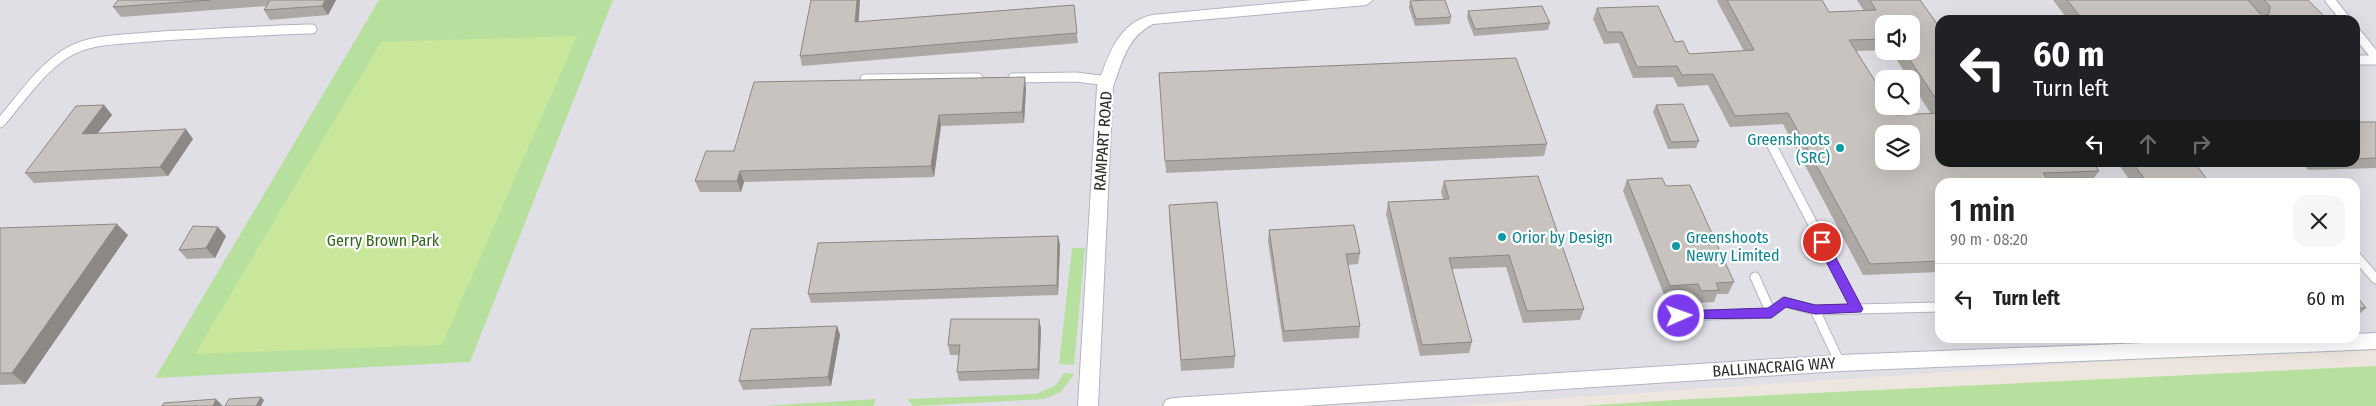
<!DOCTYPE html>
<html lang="en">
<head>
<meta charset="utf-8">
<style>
  :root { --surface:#fff; --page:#f6f6f6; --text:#222; --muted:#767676; --line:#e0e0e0 }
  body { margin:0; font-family:"Fira Sans Condensed",sans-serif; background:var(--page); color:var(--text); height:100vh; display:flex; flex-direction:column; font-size:19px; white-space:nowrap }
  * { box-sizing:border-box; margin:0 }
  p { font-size:16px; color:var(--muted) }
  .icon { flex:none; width:28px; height:28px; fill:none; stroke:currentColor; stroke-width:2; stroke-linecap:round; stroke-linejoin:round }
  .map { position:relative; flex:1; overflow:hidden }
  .details { position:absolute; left:1935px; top:178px; width:425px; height:165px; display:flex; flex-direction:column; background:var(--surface); border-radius:15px; box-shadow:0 5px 20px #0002 }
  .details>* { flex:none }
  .hud { position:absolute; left:1935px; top:15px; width:425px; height:152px; border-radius:15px; box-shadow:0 5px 20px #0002; background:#202124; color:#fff; overflow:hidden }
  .fabs { position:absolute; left:1875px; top:15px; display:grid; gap:10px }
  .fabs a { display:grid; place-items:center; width:45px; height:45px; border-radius:10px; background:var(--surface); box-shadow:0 5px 20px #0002; font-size:25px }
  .pin { position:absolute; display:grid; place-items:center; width:42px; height:42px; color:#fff; margin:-21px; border:2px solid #fff; border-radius:50%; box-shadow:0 1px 5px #0007 }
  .me { position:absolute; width:55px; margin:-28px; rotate:88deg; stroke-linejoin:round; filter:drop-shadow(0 0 4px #0008) }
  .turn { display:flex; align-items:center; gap:18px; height:105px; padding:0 15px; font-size:22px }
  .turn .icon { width:65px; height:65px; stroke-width:2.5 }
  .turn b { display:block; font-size:35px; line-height:42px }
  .lanes { display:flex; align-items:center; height:48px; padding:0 15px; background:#0003; justify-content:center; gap:25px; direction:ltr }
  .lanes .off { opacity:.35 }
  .round { display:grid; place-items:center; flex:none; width:52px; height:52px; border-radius:15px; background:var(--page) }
  .head { display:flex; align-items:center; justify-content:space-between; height:85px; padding:0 15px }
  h1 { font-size:30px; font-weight:600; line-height:38px }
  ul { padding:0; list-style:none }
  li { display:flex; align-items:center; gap:15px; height:70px; padding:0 15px; border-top:1px solid var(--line) }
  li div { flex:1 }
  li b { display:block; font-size:19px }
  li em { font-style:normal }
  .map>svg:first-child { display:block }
  .industrial { fill:#e0dfe6; fill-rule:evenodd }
  .green { fill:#b7e09e }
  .pitch { fill:#c9e79a }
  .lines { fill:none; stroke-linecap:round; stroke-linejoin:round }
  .lane-casing { stroke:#b2b5be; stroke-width:11 }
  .street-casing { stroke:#b2b5be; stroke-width:2 }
  .lane { stroke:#fff; stroke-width:9 }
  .street { fill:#fff; fill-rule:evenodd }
  .wall { fill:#aca8a3; fill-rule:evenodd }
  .shaded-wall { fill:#8c8885 }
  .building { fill:#c8c3be; stroke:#8c8885; fill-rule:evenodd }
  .route { fill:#7c3aed; stroke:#51269a }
  .culture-dot { fill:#0f9aa8; stroke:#fff; stroke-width:2 }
  .labels { text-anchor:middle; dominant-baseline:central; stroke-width:4.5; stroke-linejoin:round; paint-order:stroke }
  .culture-label { font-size:16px; fill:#0d838f; stroke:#fff; text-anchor:start }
  .street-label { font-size:16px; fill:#2c2c2c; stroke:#fff }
  .park-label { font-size:16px; fill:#30661e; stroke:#fff }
</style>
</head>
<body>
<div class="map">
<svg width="2376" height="406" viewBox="0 0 2376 406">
  <rect width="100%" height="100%" fill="#ede6df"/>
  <!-- industrial -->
  <path class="industrial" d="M 0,0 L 2376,0 L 2376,343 L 1446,406 L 0,406 ZM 1940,20 L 2355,20 L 2355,162 L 1940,162 ZM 1884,24 L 1911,24 L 1911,51 L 1884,51 ZM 1884,79 L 1911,79 L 1911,106 L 1884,106 ZM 1884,134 L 1911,134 L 1911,161 L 1884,161 ZM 1940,182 L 2355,182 L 2355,338 L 1940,338 Z"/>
  <!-- green -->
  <path class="green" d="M 379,0 L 613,0 L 470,362 L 155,378 Z
    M 1072,248 L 1085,248 L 1074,365 L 1059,364 Z
    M 2376,366 L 2376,406 L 1580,406 L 1692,399 Z
    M 1064,373 L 1074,374 L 1061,392 L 1044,399 L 913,406 L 907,399 L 1036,394 L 1056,385 Z
    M 876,399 L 873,406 L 762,406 Z"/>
  <!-- pitch -->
  <path class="pitch" d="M 577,36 L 442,345 L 195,354 L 381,42 Z"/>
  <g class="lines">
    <defs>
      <path id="lane" d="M 2330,0 L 2346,20
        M 2355,31 L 2376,57
        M 2355,60 L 2376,60
        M 1013,78 L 1076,77 L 1108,81
        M 865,79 L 978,78
        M 0,123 C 20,100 39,71 65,54 C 90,38 121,40 149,37 C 203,33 258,31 312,29
        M 1770,142 L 1857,309
        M 2355,255 L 2376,279
        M 1755,277 L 1771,313
        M 1679,316 L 1771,313 L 1784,302 L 1815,310
        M 1840,363 L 1815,310 L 1940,307"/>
      <path id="street" d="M 1313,0 L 1373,0 L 1366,5 L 1153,24 C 1127,37 1122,62 1113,87 L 1098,406 L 1078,406 L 1097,87 C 1108,57 1117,23 1152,15 Z
        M 2376,333 L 2376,349 L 1840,371 L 1302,406 L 1163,406 L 1166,400 L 1173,398 L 1840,355 L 2271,338 L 2355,338 L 2355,334 Z"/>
    </defs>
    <!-- lane casing -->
    <use href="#lane" class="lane-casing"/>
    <!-- street casing -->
    <use href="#street" class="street-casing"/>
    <!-- lane -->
    <use href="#lane" class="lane"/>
    <!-- street -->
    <use href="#street" class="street"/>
  </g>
  <!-- wall -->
  <path class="wall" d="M 118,0 L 336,0 L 328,15 L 270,20 L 264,10 L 266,6 L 121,17 L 113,7 Z
    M 1718,0 L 1822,0 L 1829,12 L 1864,11 L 1857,0 L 1920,0 L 1940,28 L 1940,162 L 2099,171 L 2091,182 L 1940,182 L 1940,272 L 1863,275 L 1783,124 L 1730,127 L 1708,85 L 1678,87 L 1673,77 L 1633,78 L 1619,43 L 1604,44 L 1593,19 L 1597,8 L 1675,42 L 1689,54 L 1744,51 L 1717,1 ZM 1884,24 L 1911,51 L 1891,51 L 1909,79 L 1911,79 L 1911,83 L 1931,114 L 1896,115 L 1856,51 L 1884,50 Z
    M 2053,0 L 2308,0 L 2328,20 L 2068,20 Z
    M 1410,1 L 1451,17 L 1450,24 L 1415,26 L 1409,8 Z
    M 1074,5 L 1078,43 L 802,66 L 800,56 L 858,22 Z
    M 1468,11 L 1550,23 L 1548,30 L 1474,36 L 1467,18 Z
    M 1159,73 L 1547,144 L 1544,156 L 1166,173 Z
    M 1026,88 L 1024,123 L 941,126 L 934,177 L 744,182 L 741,192 L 700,192 L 695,181 L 734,151 Z
    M 104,105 L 112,115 L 98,133 L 193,139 L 168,176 L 34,183 L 25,173 Z
    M 1656,105 L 1699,141 L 1696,148 L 1668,149 L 1653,112 Z
    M 2355,122 L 2376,122 L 2376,168 L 2308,170 L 2301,162 L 2355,162 Z
    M 2117,162 L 2194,162 L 2209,182 L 2131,182 Z
    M 1627,180 L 1666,186 L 1734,282 L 1728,294 L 1717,294 L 1714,302 L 1696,303 L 1693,296 L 1665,297 L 1623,191 Z
    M 1444,181 L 1584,309 L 1580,320 L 1523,323 L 1506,267 L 1452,269 L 1472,342 L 1469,353 L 1420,356 L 1386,214 L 1388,202 L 1443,199 L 1441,192 Z
    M 1169,205 L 1235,356 L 1234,368 L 1181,371 L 1169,216 Z
    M 0,228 L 128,235 L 25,384 L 0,385 Z
    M 1269,230 L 1360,253 L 1358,264 L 1348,265 L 1360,326 L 1359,338 L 1283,342 L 1268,241 Z
    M 226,236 L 215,258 L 187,259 L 179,250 Z
    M 1058,236 L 1060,245 L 1058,295 L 811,303 L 808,294 Z
    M 2355,294 L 2366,308 L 2355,318 Z
    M 837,326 L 840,335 L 831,386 L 743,390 L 739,381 Z
    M 1041,328 L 1039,379 L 959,381 L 957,372 L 959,355 L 950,355 L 948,345 Z"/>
  <!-- shaded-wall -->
  <path class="shaded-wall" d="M 325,0 L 336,0 L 328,15 L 322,6 Z
    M 857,0 L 860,0 L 858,32 L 855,22 Z
    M 1025,77 L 1026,88 L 1024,123 L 1022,112 Z
    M 104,105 L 112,115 L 90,143 L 82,134 Z
    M 939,115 L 941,126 L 934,177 L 931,166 Z
    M 186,129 L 193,139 L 168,176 L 160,167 Z
    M 740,171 L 744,182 L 741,192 L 737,181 Z
    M 117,224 L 128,235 L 25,384 L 12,373 Z
    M 218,227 L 226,236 L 215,258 L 206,248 Z
    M 1058,236 L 1060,245 L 1058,295 L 1057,285 Z
    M 1039,319 L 1041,328 L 1039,379 L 1038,369 Z
    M 837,326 L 840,335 L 831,386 L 828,377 Z
    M 261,397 L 264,400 L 261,406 L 256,406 Z
    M 216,399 L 223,406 L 213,406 Z"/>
  <!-- building -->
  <path class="building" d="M 118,0 L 210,0 L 113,7 Z
    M 270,0 L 325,0 L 322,6 L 264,10 Z
    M 811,0 L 857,0 L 855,22 L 1074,5 L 1077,33 L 800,56 Z
    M 1427,0 L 1445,0 L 1451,17 L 1416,19 L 1410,1 Z
    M 1727,0 L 1822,0 L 1829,12 L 1876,10 L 1870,0 L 1920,0 L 1940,28 L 1940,105 L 1904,51 L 1911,51 L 1911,24 L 1884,24 L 1884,39 L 1849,40 L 1884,95 L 1884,106 L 1891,106 L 1896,115 L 1940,113 L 1940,162 L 2093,162 L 2099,171 L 2043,173 L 2049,182 L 1940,182 L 1940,261 L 1870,264 L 1788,113 L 1735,116 L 1713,74 L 1682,75 L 1677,66 L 1637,67 L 1622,32 L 1607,32 L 1597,8 L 1658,6 L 1675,42 L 1683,41 L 1689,54 L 1754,50 ZM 1884,134 L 1911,134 L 1911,161 L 1884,161 Z
    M 2067,0 L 2248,0 L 2262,16 L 2269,14 L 2270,6 L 2264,0 L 2308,0 L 2328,20 L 2083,20 Z
    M 1542,6 L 1550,23 L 1475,29 L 1468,11 Z
    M 1516,58 L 1547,144 L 1165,161 L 1159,73 Z
    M 1025,77 L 1022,112 L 939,115 L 931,166 L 740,171 L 737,181 L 695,181 L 706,151 L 734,151 L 754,82 Z
    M 1683,104 L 1699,141 L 1671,142 L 1656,105 Z
    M 104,105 L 82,134 L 186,129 L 160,167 L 25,173 L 76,106 Z
    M 2355,122 L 2376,122 L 2376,158 L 2355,159 Z
    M 2132,162 L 2194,162 L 2209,182 L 2147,182 Z
    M 1538,176 L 1584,309 L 1527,311 L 1509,255 L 1449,258 L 1472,342 L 1422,345 L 1388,202 L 1449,199 L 1444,181 Z
    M 1662,178 L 1666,186 L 1690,185 L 1734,282 L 1716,283 L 1719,290 L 1701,291 L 1698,284 L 1670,286 L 1627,180 Z
    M 1217,202 L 1235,356 L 1181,360 L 1169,205 Z
    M 117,224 L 12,373 L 0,373 L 0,228 Z
    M 1354,225 L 1360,253 L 1346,254 L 1360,326 L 1284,331 L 1269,230 Z
    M 193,226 L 218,227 L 206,248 L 179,250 Z
    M 1058,236 L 1057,285 L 808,294 L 818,243 Z
    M 2355,294 L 2366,308 L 2355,308 Z
    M 951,319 L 1039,319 L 1038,369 L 957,372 L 960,345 L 948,345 Z
    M 837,326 L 828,377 L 739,381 L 751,329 Z
    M 261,397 L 256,406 L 225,406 L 229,399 Z
    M 216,399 L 213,406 L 162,406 L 164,403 Z"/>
  <!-- route -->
  <path class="route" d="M 1822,238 L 1826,239 L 1863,309 L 1861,312 L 1815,314 L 1786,307 L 1771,318 L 1675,319 L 1673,316 L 1679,311 L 1768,308 L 1784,297 L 1815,305 L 1848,304 L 1816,242 Z"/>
  <!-- markers -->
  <g class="culture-dot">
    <circle cx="1840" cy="148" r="5"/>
    <circle cx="1502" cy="237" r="5"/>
    <circle cx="1676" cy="246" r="5"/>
  </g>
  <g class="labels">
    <!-- culture labels -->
    <g class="culture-label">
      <text x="1830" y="139" text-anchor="end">Greenshoots<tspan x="1830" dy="18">(SRC)</tspan></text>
      <text x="1512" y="237">Orior by Design</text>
      <text x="1686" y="237">Greenshoots<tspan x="1686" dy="18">Newry Limited</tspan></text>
    </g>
    <!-- street labels -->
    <g class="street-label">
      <text transform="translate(1103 141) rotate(-86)">RAMPART ROAD</text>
      <text transform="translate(1774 367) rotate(-4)">BALLINACRAIG WAY</text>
    </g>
    <!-- park labels -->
    <g class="park-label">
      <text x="383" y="240">Gerry Brown Park</text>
    </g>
  </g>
</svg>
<div class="fabs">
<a><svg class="icon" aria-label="sound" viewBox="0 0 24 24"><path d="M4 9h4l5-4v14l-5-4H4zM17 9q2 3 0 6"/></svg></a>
<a><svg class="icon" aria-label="search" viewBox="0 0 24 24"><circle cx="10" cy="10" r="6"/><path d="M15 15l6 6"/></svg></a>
<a><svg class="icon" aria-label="layers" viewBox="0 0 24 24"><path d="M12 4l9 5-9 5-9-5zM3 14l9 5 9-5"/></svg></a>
</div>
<div class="pin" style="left:1822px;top:242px;background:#d93025"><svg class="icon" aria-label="arrive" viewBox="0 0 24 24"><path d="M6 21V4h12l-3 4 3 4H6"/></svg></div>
<svg class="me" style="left:1679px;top:316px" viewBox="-20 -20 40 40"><circle r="17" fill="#7c3aed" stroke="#fff" stroke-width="3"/><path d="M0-11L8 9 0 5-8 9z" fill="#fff"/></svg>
<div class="hud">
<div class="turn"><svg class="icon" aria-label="left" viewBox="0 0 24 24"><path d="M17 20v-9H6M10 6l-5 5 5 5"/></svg><div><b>60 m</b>Turn left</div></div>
<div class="lanes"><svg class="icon" aria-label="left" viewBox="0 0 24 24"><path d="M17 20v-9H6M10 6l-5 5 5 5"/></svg><svg class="icon off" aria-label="ahead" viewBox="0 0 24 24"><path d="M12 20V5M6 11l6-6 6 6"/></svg><svg class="icon off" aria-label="right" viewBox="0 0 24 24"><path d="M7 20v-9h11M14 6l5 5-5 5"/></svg></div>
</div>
<section class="details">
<div class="head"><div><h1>1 min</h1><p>90 m · 08:20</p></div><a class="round"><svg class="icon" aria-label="close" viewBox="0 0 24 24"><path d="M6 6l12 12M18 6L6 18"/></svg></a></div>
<ul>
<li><svg class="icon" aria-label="left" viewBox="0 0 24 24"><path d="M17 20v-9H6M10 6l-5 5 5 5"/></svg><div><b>Turn left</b></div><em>60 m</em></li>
</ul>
</section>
</div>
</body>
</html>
